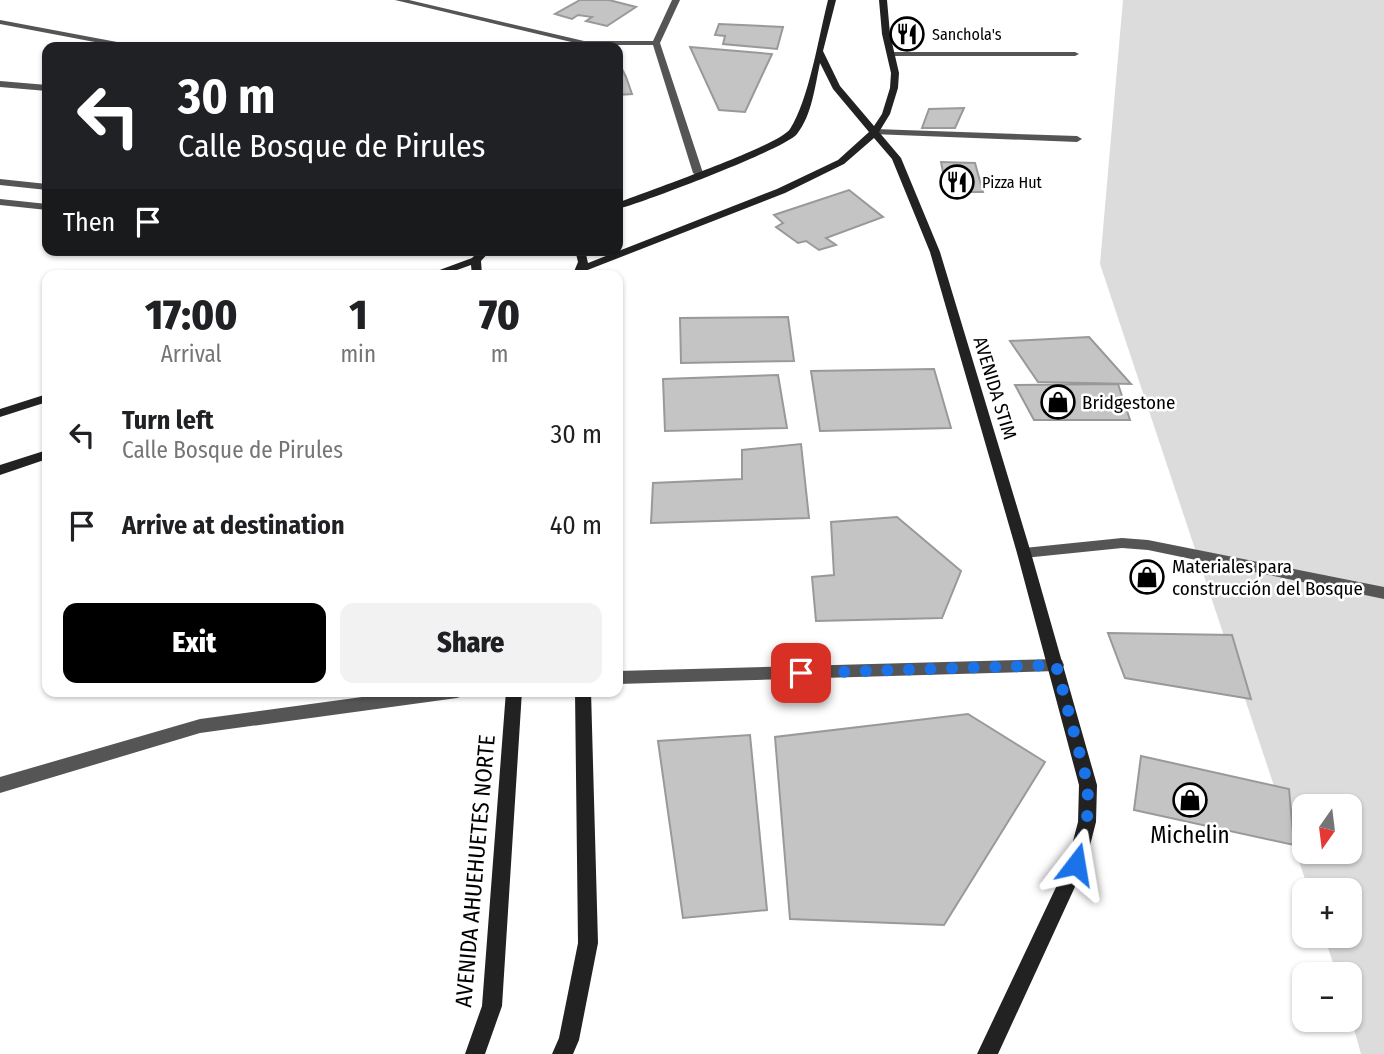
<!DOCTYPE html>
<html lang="en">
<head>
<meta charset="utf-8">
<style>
  :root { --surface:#fff; --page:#f2f2f2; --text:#202124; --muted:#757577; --accent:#000 }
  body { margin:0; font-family:"Fira Sans Condensed",sans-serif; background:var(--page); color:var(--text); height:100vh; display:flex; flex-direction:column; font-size:26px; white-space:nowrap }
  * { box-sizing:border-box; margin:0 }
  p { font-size:23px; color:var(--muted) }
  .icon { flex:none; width:38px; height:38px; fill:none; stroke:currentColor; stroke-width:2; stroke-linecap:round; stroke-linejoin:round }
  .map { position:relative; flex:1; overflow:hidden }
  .sheet { position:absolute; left:42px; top:270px; width:581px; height:427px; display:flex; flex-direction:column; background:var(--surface); border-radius:14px; box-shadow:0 2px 5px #0004 }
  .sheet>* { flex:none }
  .banner { position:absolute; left:42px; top:42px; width:581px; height:214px; border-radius:14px; box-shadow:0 2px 5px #0004; background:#202124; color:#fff; overflow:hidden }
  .needle { width:46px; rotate:194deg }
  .tools { position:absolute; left:1292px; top:794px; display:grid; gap:14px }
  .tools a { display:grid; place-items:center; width:70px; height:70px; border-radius:14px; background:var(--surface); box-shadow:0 2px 5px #0004; font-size:35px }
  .pin { position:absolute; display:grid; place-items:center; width:60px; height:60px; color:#fff; margin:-30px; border-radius:14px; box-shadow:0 4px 10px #0006 }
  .me { position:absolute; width:77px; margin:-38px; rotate:14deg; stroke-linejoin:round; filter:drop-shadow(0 0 5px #0008) }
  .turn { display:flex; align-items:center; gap:24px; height:147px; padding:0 21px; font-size:32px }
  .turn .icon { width:91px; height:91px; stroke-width:2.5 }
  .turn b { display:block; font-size:49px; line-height:60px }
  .then { display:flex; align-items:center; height:66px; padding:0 21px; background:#0003; gap:14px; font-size:26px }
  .eta { display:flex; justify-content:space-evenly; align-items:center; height:119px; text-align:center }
  .eta b { font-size:42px; font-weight:800; line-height:49px }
  .button { display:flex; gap:14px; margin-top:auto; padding:14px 21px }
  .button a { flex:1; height:80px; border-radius:14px; background:var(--accent); color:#fff; font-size:28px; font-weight:800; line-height:80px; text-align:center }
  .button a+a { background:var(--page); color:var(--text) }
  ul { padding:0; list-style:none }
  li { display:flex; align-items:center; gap:21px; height:91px; padding:0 21px }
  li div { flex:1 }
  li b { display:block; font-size:26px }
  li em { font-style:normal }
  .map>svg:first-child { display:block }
  .green { fill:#dcdcdc; fill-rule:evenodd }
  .building { fill:#c4c4c4; stroke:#999; stroke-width:2 }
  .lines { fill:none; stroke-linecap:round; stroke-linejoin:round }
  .street { fill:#555; fill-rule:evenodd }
  .secondary { fill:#222; fill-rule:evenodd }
  .route { stroke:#1a73e8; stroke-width:12; stroke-dasharray:0 21.6 }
  .labels { text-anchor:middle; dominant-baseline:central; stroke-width:5; stroke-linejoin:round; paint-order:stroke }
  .far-poi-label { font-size:16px; fill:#000; stroke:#fff; text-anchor:start }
  .street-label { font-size:19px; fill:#000; stroke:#fff }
  .poi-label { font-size:19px; fill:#000; stroke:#fff; text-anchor:start }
  .near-poi-label { font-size:23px; fill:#000; stroke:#fff }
  .near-street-label { font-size:23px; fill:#000; stroke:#fff }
</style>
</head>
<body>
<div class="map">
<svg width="1384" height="1054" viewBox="0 0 1384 1054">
  <rect width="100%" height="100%" fill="#fff"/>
  <!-- green -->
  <path class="green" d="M 1123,0 L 1384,0 L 1384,1054 L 1361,1054 L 1349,1011 L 1349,975 L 1337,975 L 1324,936 L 1349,936 L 1349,891 L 1309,891 L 1100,264 ZM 1304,807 L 1349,807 L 1349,852 L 1304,852 Z"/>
  <!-- building -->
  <path class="building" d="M 580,0 L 609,0 L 636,7 L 607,26 L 586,21 L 592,17 L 578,15 L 572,19 L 555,14 Z
    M 719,24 L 783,27 L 777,49 L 723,44 L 725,36 L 715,35 Z
    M 690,47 L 772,54 L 745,112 L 719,110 Z
    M 618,61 L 626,77 L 632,94 L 618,95 Z
    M 964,108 L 955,128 L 922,128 L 929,109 Z
    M 941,162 L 975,163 L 983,192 L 947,192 Z
    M 849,190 L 883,217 L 826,238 L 836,245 L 819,250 L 806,241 L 798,243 L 776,227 L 783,223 L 774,215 Z
    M 788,317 L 794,361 L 681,363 L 680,318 Z
    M 1089,337 L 1131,384 L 1038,382 L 1010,341 Z
    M 934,369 L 951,428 L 820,431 L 811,371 Z
    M 778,375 L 787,428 L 665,431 L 663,379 Z
    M 1118,384 L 1130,420 L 1034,420 L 1015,385 Z
    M 801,444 L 809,518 L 651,523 L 653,483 L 742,479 L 742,450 Z
    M 897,517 L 961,571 L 942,618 L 816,621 L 812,577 L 834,575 L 831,522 Z
    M 1108,633 L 1232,635 L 1251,699 L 1125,678 Z
    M 968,714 L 1045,762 L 944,925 L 790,919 L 775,737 Z
    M 750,735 L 767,910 L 683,918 L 658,741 Z
    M 1141,756 L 1289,789 L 1294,845 L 1134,810 Z"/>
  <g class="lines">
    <!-- street -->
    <path class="street" d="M 395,0 L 409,0 L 584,41 L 653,41 L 672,0 L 680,0 L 660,43 L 703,173 L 698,176 L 693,173 L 653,45 L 584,45 Z
      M 0,20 L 133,45 L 137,47 L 121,47 L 0,24 Z
      M 888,52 L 1075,52 L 1079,54 L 1075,56 L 888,56 Z
      M 0,81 L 47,85 L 47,91 L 0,87 Z
      M 875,129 L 1077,136 L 1082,139 L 1077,142 L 872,134 L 870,132 Z
      M 0,179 L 47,184 L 47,190 L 0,185 Z
      M 0,199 L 47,204 L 47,210 L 0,205 Z
      M 1122,538 L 1148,540 L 1384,587 L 1384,599 L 1148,550 L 1122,548 L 1024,558 L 1019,557 L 1017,553 L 1019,549 L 1024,548 Z
      M 1056,659 L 1062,660 L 1064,665 L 1062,670 L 1056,671 L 618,684 L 618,671 Z
      M 406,691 L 465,691 L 463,696 L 457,698 L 200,733 L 0,793 L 0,777 L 200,719 Z"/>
    <!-- secondary -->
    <path class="secondary" d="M 828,0 L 836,0 L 823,51 L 840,86 L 874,126 L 882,114 L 890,88 L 891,73 L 882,34 L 879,0 L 887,0 L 890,34 L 899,73 L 898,88 L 890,114 L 879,132 L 901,158 L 940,252 L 1031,553 L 1097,785 L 1096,822 L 1085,865 L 998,1054 L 977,1054 L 1067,864 L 1078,822 L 1079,785 L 1017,553 L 930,252 L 892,159 L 874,138 L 844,164 L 785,193 L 585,271 L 583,275 L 573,274 L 578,262 L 575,250 L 585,250 L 588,263 L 777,189 L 838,160 L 869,132 L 833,89 L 820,63 C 815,86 812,115 797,134 C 785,149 642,203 618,209 L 618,203 C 645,192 779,146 790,129 C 809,100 819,35 828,0 Z
      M 480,250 L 491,250 L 481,261 L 482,275 L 472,275 L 471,265 L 443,275 L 426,275 L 472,258 Z
      M 47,394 L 47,402 L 0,417 L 0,409 Z
      M 47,450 L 47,459 L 0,475 L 0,465 Z
      M 506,691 L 522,691 L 502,1006 L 485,1054 L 465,1054 L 482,1006 Z
      M 575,691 L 591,691 L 598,943 L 579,1040 L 573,1054 L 552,1054 L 559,1038 L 578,943 Z"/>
  </g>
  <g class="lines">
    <!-- route -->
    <path class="route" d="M 801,673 L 1056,665 L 1088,785 L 1087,822 L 1076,864"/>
  </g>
  <!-- icons -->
  <defs>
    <symbol id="restaurant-ring" viewBox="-11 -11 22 22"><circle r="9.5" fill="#fff" stroke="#000" stroke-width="1.5"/><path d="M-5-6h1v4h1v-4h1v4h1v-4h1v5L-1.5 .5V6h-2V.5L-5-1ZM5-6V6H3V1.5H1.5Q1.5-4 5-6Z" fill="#000"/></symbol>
    <symbol id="shop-ring" viewBox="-11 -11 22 22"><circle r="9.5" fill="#fff" stroke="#000" stroke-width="1.5"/><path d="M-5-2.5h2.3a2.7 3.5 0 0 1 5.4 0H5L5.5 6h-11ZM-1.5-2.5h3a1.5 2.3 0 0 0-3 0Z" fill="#000"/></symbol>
  </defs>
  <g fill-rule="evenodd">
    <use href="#restaurant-ring" x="888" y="15" width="38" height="38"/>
    <use href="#restaurant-ring" x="938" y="163" width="38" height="38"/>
    <use href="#shop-ring" x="1039" y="383" width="38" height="38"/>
    <use href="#shop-ring" x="1128" y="558" width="38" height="38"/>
    <use href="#shop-ring" x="1171" y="781" width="38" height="38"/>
  </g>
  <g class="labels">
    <!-- far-poi labels -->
    <g class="far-poi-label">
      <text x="932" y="34">Sanchola's</text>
      <text x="982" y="182">Pizza Hut</text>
    </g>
    <!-- street labels -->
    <g class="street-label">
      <text transform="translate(995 388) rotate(73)">AVENIDA STIM</text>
    </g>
    <!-- poi labels -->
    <g class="poi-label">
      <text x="1082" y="402">Bridgestone</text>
      <text x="1172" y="566">Materiales para<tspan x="1172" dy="22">construcción del Bosque</tspan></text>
    </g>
    <!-- near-poi labels -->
    <g class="near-poi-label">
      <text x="1190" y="835">Michelin</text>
    </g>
    <!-- near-street labels -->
    <g class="near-street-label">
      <text transform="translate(475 871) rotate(-85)">AVENIDA AHUEHUETES NORTE</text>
    </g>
  </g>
</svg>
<div class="tools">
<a><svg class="needle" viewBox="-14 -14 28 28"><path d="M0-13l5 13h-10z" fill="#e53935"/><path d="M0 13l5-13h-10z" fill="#757577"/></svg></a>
<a>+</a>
<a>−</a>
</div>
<div class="pin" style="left:801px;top:673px;background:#d93025"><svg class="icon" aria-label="arrive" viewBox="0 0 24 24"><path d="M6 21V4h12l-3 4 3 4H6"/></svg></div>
<svg class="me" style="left:1076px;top:864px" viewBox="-20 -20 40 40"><path d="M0-17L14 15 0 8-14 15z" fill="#1a73e8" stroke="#fff" stroke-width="4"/></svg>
<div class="banner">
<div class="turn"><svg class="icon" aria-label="left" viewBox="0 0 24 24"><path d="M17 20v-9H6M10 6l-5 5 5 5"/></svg><div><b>30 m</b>Calle Bosque de Pirules</div></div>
<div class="then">Then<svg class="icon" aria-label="arrive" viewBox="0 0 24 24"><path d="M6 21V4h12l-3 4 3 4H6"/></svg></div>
</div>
<section class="sheet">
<div class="eta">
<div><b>17:00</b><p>Arrival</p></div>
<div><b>1</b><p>min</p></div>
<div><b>70</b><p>m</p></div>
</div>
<ul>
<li><svg class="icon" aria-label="left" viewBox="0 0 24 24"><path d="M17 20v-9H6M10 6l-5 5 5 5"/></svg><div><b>Turn left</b><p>Calle Bosque de Pirules</p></div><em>30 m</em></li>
<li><svg class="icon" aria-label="arrive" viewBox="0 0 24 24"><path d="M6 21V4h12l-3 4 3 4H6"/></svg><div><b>Arrive at destination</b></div><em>40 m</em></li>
</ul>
<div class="button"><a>Exit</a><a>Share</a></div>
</section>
</div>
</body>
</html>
